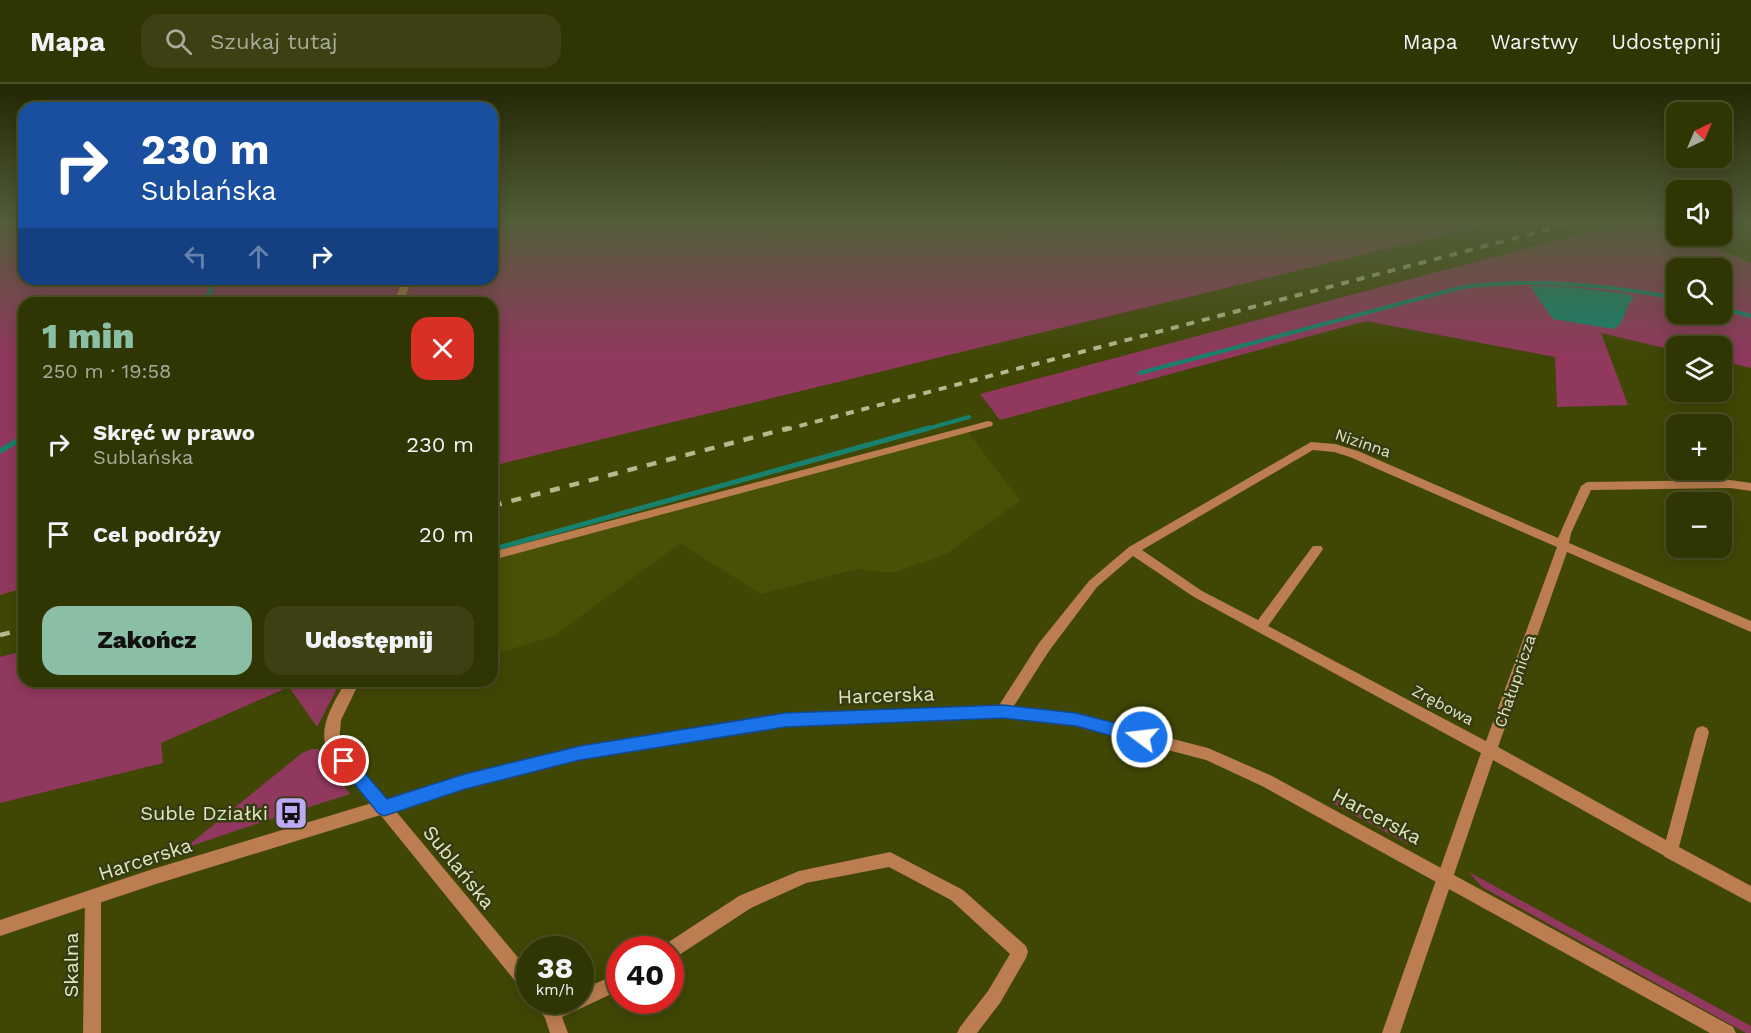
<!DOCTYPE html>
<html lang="pl">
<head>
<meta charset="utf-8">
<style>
  :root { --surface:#303504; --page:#3c4013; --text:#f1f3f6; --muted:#a8ab9a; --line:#4b5026; --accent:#8abfa5 }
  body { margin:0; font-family:"Work Sans",sans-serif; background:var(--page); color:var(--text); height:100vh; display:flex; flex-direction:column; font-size:22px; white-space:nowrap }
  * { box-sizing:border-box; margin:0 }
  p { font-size:20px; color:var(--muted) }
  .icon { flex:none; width:33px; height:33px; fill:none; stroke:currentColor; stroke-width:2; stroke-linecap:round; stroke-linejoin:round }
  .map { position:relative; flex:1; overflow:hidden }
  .sheet { position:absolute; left:18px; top:213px; width:480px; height:390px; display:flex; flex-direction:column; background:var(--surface); border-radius:18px; box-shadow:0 3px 15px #0003,0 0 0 2px var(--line) }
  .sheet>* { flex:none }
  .guide { position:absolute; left:18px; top:18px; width:480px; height:183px; border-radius:18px; box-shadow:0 3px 15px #0003,0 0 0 2px var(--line); background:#1a4fa0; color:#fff; overflow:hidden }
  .needle { width:39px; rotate:44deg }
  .tools { position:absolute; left:1666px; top:18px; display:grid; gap:12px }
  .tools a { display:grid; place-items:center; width:66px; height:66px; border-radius:12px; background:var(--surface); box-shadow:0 3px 15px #0003,0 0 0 2px var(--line); font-size:30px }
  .speed { position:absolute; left:516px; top:852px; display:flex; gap:12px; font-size:30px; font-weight:700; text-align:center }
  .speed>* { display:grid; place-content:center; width:78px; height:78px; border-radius:50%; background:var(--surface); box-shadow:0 3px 15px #0003,0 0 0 2px var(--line); line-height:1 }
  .speed small { font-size:15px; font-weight:400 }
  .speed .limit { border:9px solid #d22; background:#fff; color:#111 }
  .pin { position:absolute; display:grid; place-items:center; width:51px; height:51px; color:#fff; margin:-26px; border:3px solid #fff; border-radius:50%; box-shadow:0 2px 6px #0007 }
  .me { position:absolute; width:66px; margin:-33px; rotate:285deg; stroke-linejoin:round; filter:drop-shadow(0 0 4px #0008) }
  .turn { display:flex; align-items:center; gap:21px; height:126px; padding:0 24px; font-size:27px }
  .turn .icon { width:78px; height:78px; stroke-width:2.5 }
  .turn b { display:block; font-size:42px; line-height:51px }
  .lanes { display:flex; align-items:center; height:57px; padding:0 24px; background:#0003; justify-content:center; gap:30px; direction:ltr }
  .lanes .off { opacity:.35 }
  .round { display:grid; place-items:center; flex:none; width:63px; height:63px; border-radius:18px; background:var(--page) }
  .summary { display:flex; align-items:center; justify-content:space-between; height:102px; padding:0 24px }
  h1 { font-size:36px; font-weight:800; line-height:45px; color:var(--accent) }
  .button { display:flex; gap:12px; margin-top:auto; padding:12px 24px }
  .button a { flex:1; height:69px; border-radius:18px; background:var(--accent); color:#111; font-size:24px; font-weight:800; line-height:69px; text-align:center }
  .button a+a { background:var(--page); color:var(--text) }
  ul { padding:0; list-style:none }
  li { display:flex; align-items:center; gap:18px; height:90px; padding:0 24px }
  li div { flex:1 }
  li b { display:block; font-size:22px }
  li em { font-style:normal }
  header { display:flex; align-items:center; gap:36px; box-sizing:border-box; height:84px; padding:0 30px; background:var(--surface); border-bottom:2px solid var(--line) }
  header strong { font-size:28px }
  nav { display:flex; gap:33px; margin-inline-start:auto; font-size:21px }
  .search { width:420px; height:54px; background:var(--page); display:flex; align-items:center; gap:15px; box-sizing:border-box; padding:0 21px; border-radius:18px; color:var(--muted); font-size:22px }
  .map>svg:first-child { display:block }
  .built { fill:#495107 }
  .green { fill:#91385e; fill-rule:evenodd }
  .water { fill:#17816e }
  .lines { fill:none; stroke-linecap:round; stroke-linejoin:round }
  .stream-far1 { stroke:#17816e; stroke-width:4 }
  .stream { stroke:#17816e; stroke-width:5 }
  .minor { fill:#bc7e50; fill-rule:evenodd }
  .tertiary { fill:#bc7e50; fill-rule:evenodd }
  .rail-far1 { stroke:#b3ba8c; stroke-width:4; stroke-dasharray:8 8; stroke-linecap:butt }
  .rail { stroke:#b3ba8c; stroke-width:4.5; stroke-dasharray:10 10; stroke-linecap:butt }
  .route { fill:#1a73e8; stroke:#114b97; stroke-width:1.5 }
  .labels { text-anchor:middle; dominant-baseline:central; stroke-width:5; stroke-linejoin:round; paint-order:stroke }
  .street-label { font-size:16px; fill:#e0e7c1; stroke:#363b12 }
  .near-street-label { font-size:20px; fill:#e0e7c1; stroke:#363b12 }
  .near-poi-label { font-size:20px; fill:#e0e7c1; stroke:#363b12; text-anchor:end }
</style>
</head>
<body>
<header>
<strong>Mapa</strong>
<div class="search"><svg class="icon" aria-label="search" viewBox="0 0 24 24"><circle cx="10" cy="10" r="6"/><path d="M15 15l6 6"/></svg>Szukaj tutaj</div>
<nav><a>Mapa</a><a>Warstwy</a><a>Udostępnij</a></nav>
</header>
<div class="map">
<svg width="1751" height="949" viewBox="0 0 1751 949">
  <rect width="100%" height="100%" fill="#404705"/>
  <!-- built -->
  <path class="built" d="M 966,346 L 1020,416 L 945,471 L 891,489 L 857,485 L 761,510 L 680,459 L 554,552 L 492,571 L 492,472 Z"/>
  <!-- green -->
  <path class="green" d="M 0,140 L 24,140 L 24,195 L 492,195 L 492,140 L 1489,140 L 492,382 L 492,219 L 24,219 L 24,504 L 0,511 Z
    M 1617,140 L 1677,140 L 1677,152 L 1695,152 L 1692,153 L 1751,179 L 1751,284 L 1722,277 L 1722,262 L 1677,262 L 1677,267 L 1601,249 L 1628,321 L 1557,323 L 1555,273 L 1366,237 L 1000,336 L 980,310 ZM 1677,184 L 1722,184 L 1722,230 L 1677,230 Z
    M 24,567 L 24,597 L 341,597 L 317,643 L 289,603 L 161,659 L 163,679 L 0,719 L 0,573 Z
    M 312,665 L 318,665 L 350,710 L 306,724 L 307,717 L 282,724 L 280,732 L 185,764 L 302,669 Z
    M 1334,714 L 1409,756 L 1408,760 L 1332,719 Z
    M 1469,788 L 1751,942 L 1751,949 L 1746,949 L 1482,803 Z"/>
  <!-- water -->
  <path class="water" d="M 1530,202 L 1570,203 L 1628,210 L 1634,214 C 1624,222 1626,239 1614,245 L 1553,235 Z"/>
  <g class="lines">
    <!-- stream-far1 -->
    <path class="stream-far1" d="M 204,219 L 216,196
      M 1722,224 L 1751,232
      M 1140,289 L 1463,203 C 1536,194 1605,201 1677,214
      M 923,346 L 969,333"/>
    <!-- stream -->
    <path class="stream" d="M 0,367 L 24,353
      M 501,463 L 929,344"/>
    <!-- minor -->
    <path class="minor" d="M 404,195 L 412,195 L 403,219 L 393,219 Z
      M 988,337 L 992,338 L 993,340 L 992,342 L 492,476 L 492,468 Z
      M 1311,358 L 1335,360 L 1358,367 L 1558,454 L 1581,402 L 1587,398 L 1730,396 L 1751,399 L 1751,407 L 1730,404 L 1591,406 L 1571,449 L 1569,459 L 1751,537 L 1751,548 L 1567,468 L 1498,663 L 1666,756 L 1695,648 L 1697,644 L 1702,642 L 1707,644 L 1709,648 L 1679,763 L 1751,802 L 1751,819 L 1665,773 L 1663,771 L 1493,676 L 1400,949 L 1382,949 L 1481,669 L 1194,513 L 1133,472 L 1097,503 L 1049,567 L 1008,631 L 1003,633 L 998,631 L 996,627 L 998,623 L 1039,559 L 1089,497 L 1129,463 ZM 1313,366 L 1334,368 L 1350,373 L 1557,463 L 1486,657 L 1268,542 L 1321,468 L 1323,465 L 1321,462 L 1313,462 L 1258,536 L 1202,507 L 1142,466 Z
      M 346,597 L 360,597 L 341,636 L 339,659 L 530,888 L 530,910 L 524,908 L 327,665 C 317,643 336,615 346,597 Z
      M 890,768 L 963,806 L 1026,862 L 1028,868 L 1026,874 L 1000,919 L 977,949 L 957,949 L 960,943 L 988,907 L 1010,870 L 951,816 L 889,783 L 806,799 L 751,824 L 676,873 L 670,875 L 670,866 L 662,866 L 664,861 L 739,812 L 799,787 Z
      M 93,806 L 99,808 L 101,814 L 101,949 L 83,949 L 85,814 L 87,808 Z
      M 620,889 L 620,906 L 562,933 L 568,949 L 550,949 L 545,934 L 534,916 L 553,916 L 555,919 L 559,916 L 580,916 L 580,906 Z"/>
    <!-- tertiary -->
    <path class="tertiary" d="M 1003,621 L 1076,630 L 1208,664 L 1272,692 L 1733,943 L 1736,949 L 1710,949 L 1262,702 L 1206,676 L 1076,642 L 1003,633 L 785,642 L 580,675 L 465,705 L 153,801 L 0,852 L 0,836 L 153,785 L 465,691 L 580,663 L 785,630 Z"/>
    <!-- rail-far1 -->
    <path class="rail-far1" d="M 784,346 L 1569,140"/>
    <!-- rail -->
    <path class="rail" d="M 492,422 L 789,344
      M 0,551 L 24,545"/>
  </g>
  <!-- sky -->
  <linearGradient id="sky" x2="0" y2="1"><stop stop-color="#232703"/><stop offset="0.51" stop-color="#535e3b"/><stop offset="1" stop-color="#535e3b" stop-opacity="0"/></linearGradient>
  <rect width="1751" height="272" fill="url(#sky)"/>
  <!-- route -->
  <path class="route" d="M 1003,621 L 1076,629 L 1142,646 L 1147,648 L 1150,653 L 1147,658 L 1142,660 L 1076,642 L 1003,634 L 785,643 L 580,676 L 465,705 L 384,732 L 378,729 L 336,677 L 339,672 L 344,670 L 350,672 L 387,715 L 465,690 L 580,662 L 785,629 Z"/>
  <!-- icons -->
  <defs>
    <symbol id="bus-square" viewBox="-11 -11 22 22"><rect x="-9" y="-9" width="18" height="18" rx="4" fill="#bea9f5" stroke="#363b12"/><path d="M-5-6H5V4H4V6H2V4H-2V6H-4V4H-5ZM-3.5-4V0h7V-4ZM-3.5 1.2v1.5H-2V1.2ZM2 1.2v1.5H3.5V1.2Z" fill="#111"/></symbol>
  </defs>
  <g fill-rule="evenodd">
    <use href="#bus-square" x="272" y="710" width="38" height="38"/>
  </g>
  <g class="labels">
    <!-- street labels -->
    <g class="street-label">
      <text transform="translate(1363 359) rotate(19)">Nizinna</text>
      <text transform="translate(1515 597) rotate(-71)">Chałupnicza</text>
      <text transform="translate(1443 621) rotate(28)">Zrębowa</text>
    </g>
    <!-- near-street labels -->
    <g class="near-street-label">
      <text transform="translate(886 611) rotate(-2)">Harcerska</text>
      <text transform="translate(1377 732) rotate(28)">Harcerska</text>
      <text transform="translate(145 775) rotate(-18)">Harcerska</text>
      <text transform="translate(459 783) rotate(51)">Sublańska</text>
      <text transform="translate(71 881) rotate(-90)">Skalna</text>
    </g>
    <!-- near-poi labels -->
    <g class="near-poi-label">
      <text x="268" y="729">Suble Działki</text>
    </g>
  </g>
</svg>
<div class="tools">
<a><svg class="needle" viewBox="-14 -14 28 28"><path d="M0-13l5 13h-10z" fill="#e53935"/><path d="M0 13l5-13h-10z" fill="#a8ab9a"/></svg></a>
<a><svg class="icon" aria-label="sound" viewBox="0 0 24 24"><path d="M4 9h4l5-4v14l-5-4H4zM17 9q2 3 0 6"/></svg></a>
<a><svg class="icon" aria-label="search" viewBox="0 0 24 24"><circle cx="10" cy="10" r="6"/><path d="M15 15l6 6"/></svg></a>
<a><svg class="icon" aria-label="layers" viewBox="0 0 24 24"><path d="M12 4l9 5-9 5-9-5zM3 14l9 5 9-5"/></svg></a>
<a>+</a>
<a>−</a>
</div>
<div class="speed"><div>38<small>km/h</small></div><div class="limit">40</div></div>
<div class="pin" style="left:344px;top:677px;background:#d93025"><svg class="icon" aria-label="arrive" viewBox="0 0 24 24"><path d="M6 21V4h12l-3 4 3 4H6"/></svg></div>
<svg class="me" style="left:1142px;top:653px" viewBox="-20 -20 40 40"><circle r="17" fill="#1a73e8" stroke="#fff" stroke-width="3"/><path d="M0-11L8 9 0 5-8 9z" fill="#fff"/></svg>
<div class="guide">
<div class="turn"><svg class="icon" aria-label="right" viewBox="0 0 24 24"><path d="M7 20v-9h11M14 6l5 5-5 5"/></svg><div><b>230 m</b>Sublańska</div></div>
<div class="lanes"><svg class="icon off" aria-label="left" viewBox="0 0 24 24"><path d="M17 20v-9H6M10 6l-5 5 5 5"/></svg><svg class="icon off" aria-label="ahead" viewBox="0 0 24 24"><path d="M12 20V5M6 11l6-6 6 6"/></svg><svg class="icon" aria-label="right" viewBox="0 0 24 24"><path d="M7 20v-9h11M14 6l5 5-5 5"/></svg></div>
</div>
<section class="sheet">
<div class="summary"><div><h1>1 min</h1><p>250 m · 19:58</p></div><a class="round" style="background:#d93025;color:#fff"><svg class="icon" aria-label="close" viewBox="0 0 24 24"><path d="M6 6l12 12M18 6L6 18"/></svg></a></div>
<ul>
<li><svg class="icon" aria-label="right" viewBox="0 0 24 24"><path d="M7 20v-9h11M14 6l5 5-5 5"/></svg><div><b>Skręć w prawo</b><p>Sublańska</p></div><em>230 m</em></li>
<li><svg class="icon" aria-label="arrive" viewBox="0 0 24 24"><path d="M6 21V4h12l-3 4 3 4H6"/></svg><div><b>Cel podróży</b></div><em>20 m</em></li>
</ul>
<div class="button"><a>Zakończ</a><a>Udostępnij</a></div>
</section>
</div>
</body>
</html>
